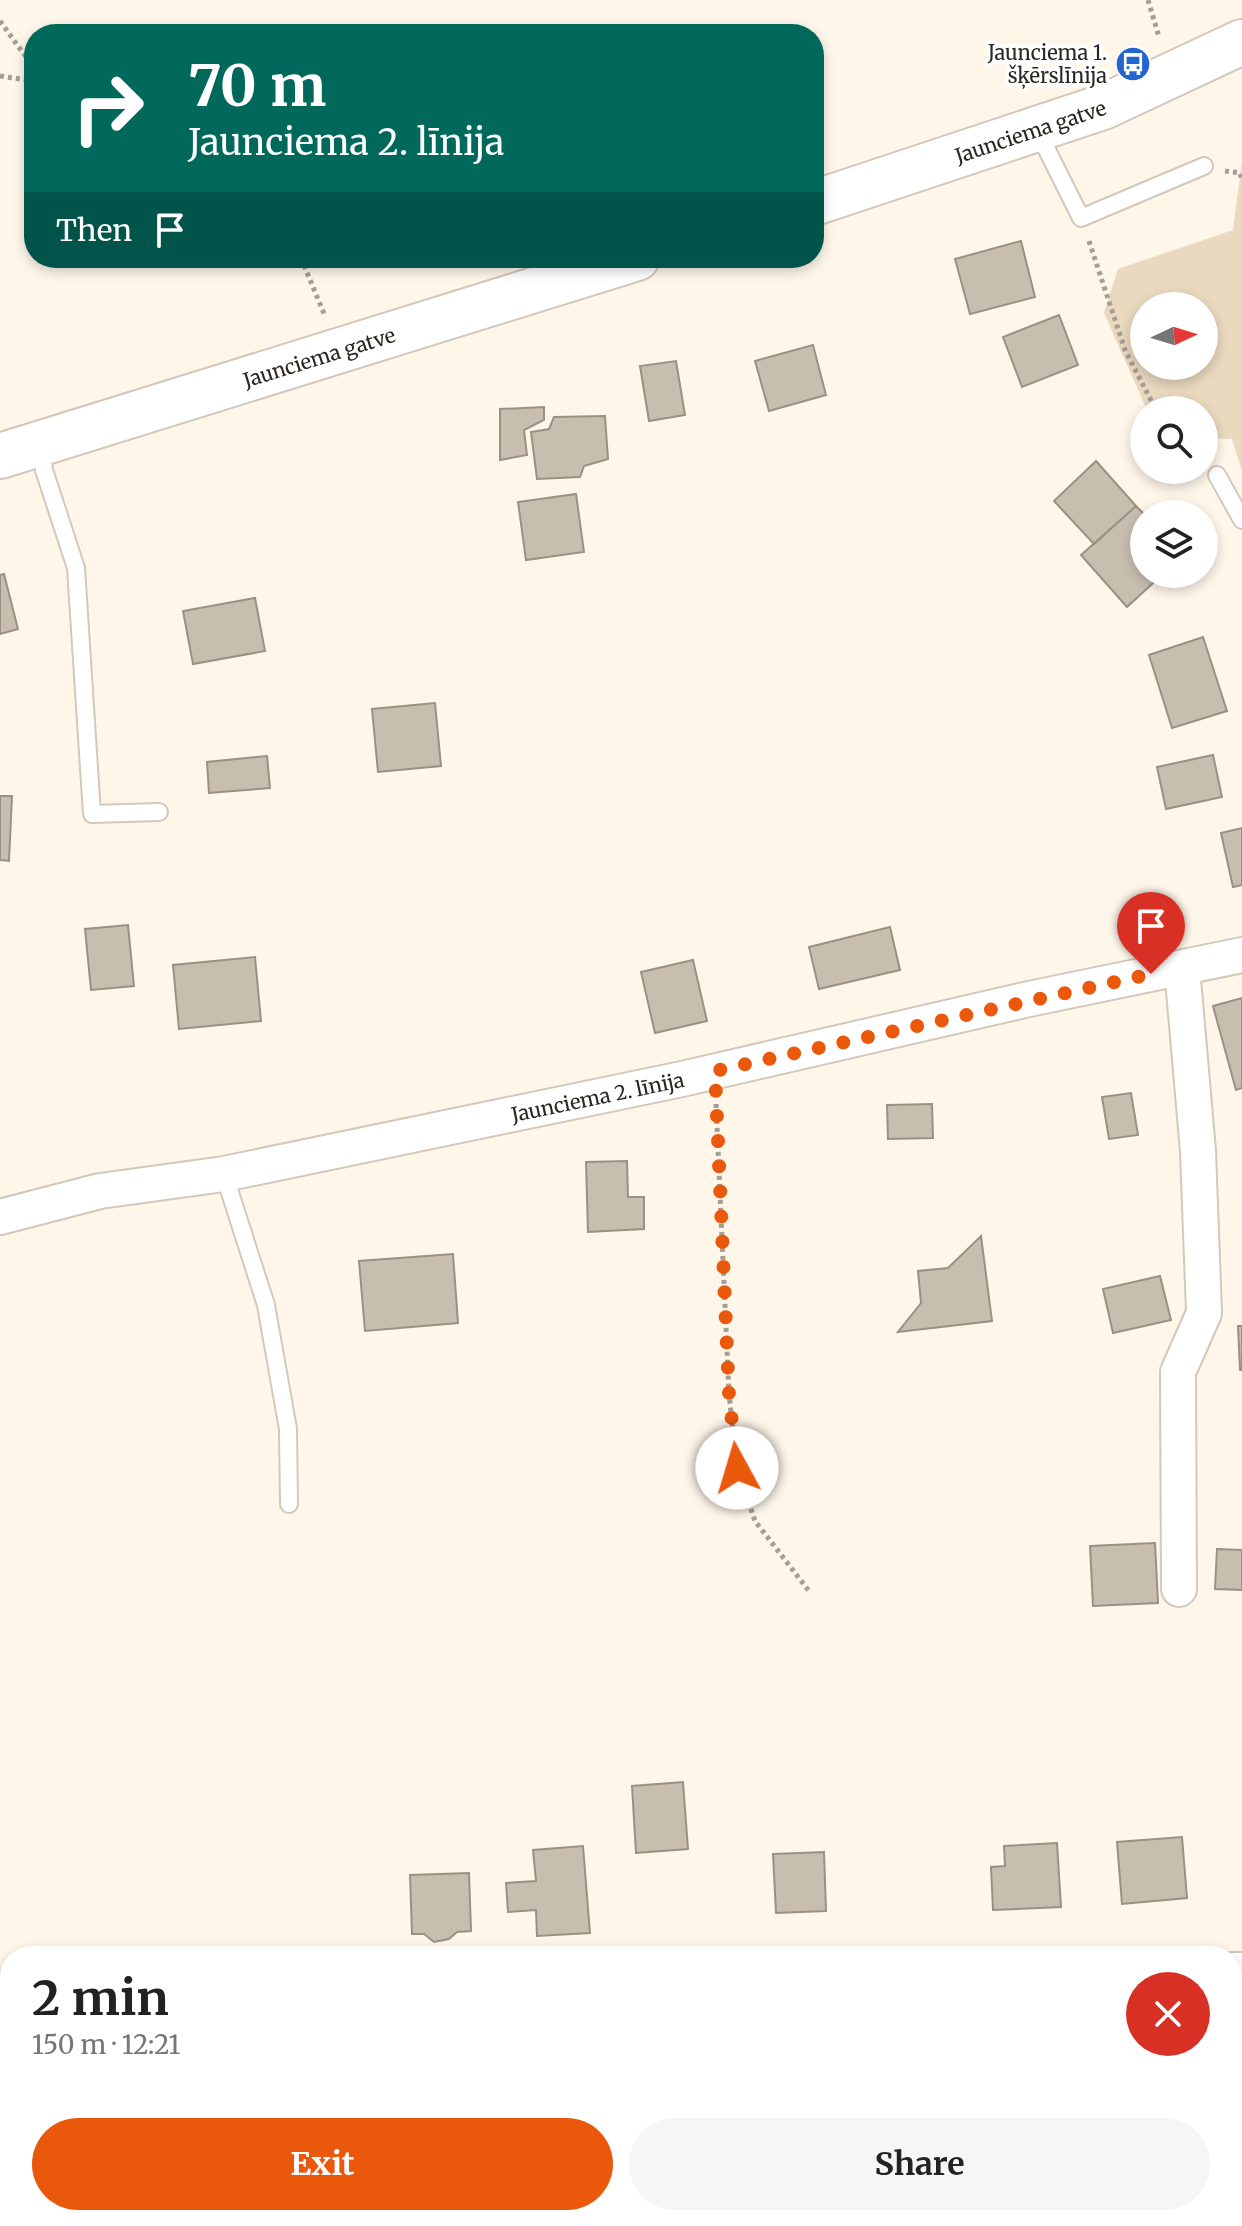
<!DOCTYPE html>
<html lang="en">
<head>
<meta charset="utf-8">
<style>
  :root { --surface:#fff; --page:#f6f6f6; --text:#222; --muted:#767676; --accent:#ea580c }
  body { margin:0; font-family:Merriweather,serif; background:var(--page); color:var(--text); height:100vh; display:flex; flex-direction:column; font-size:30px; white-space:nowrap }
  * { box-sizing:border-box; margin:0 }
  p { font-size:26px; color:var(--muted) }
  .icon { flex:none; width:44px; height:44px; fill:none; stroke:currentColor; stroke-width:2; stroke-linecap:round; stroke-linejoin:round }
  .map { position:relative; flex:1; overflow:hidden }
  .sheet { position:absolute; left:0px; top:1946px; width:1242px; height:280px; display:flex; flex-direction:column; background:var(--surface); border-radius:32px 32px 0 0; box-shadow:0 4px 12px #0003 }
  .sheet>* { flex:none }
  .hud { position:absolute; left:24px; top:24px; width:800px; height:244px; border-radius:32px; box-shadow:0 4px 12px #0003; background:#00695c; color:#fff; overflow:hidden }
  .needle { width:52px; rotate:86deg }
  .controls { position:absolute; left:1130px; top:292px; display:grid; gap:16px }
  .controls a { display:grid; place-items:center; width:88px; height:88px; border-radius:50%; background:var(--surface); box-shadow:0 4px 12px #0003; font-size:40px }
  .pin { position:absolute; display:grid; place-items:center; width:68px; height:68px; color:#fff; margin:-82px -34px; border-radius:50% 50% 50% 0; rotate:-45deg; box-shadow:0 0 8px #0007 }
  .pin .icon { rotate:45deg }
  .me { position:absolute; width:88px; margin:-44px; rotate:354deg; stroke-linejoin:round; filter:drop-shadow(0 0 6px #0008) }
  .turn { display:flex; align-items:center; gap:28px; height:168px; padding:0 32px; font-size:36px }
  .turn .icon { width:104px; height:104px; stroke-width:2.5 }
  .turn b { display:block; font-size:56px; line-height:68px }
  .then { display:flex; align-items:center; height:76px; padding:0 32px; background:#0003; gap:16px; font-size:30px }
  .round { display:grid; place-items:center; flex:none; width:84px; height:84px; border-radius:42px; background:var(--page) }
  .headline { display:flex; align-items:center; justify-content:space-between; height:136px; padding:0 32px }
  h1 { font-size:48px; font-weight:700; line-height:60px }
  .button { display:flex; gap:16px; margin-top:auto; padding:16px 32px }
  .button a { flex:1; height:92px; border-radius:48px; background:var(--accent); color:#fff; font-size:32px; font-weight:700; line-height:92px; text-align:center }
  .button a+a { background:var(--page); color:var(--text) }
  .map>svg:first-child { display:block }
  .green { fill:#ead8bf; fill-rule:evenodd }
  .building { fill:#c8beb0; stroke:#9a9083; stroke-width:2 }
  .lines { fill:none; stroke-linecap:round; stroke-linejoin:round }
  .lane-casing { stroke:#d3c8ba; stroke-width:20 }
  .street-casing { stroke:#d3c8ba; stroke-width:38 }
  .secondary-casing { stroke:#d3c8ba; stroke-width:48 }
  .path { stroke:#a59e95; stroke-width:5; stroke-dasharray:4 4; stroke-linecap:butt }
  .lane { stroke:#fff; stroke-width:16 }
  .street { stroke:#fff; stroke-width:34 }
  .secondary { stroke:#fff; stroke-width:44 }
  .route { stroke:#ea580c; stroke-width:14; stroke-dasharray:0 25.2 }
  .labels { text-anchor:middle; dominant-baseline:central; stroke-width:7; stroke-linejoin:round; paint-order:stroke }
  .poi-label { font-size:20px; fill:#2a2621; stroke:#fff; text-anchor:end }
  .street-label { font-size:20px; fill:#2a2621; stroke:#fff }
</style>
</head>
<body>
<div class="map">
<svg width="1242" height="2226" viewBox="0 0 1242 2226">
  <rect width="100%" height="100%" fill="#fff6ea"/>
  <!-- green -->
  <path class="green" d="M 1242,161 L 1242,471 L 1232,439 L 1204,438 L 1204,410 L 1147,410 L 1104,313 L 1118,269 L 1233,230 ZM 1144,306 L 1204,306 L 1204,366 L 1144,366 Z"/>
  <!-- building -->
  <path class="building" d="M 1021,241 L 1035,297 L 970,314 L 955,259 Z
    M 1059,315 L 1078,365 L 1022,387 L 1003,337 Z
    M 813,345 L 826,395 L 769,411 L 755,361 Z
    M 676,361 L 685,415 L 649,421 L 640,366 Z
    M 544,407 L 544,420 L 524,430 L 527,455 L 500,460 L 500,409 Z
    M 605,416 L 608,459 L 584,466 L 580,477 L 537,479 L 531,432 L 549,429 L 554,417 Z
    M 1096,461 L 1136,506 L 1094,544 L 1054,501 Z
    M 576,494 L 584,552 L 526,560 L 518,502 Z
    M 1136,506 L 1144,514 L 1144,574 L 1163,574 L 1127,607 L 1081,555 Z
    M 4,574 L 18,629 L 0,634 L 0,575 Z
    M 255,598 L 265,651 L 193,664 L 183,611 Z
    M 1203,637 L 1227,711 L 1172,728 L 1149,655 Z
    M 435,703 L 441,766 L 378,772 L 372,709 Z
    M 1213,755 L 1222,797 L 1166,809 L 1157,767 Z
    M 267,756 L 270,788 L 209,793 L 207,762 Z
    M 0,796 L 12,796 L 9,861 L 0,860 Z
    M 1242,828 L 1242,885 L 1233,887 L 1221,833 Z
    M 128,925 L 134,986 L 91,990 L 85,929 Z
    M 890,927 L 900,970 L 819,989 L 809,947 Z
    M 255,957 L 261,1021 L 179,1029 L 173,965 Z
    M 693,960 L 707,1021 L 655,1033 L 641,972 Z
    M 1242,998 L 1242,1088 L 1236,1090 L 1213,1006 Z
    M 1131,1093 L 1138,1135 L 1109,1139 L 1102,1097 Z
    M 932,1104 L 933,1138 L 888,1139 L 887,1105 Z
    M 627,1161 L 628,1197 L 644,1197 L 644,1229 L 588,1232 L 586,1162 Z
    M 981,1236 L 992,1321 L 898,1332 L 921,1303 L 918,1271 L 948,1268 Z
    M 453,1254 L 458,1323 L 365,1331 L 359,1261 Z
    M 1160,1276 L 1171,1320 L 1113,1333 L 1103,1289 Z
    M 1238,1326 L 1242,1326 L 1242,1370 L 1240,1370 Z
    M 1155,1543 L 1158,1603 L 1093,1606 L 1090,1546 Z
    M 1217,1549 L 1242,1550 L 1242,1590 L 1215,1589 Z
    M 683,1782 L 688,1849 L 636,1853 L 632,1786 Z
    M 1182,1837 L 1187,1898 L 1122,1904 L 1117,1842 Z
    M 1057,1843 L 1061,1907 L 993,1910 L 991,1867 L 1005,1866 L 1004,1846 Z
    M 583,1846 L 590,1933 L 537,1936 L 536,1910 L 508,1912 L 506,1883 L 536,1881 L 533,1850 Z
    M 824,1852 L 826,1911 L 776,1913 L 773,1854 Z
    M 469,1873 L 471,1931 L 457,1932 L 449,1939 L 434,1942 L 424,1934 L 412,1934 L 410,1875 Z
    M 1232,2040 L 1239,2040 L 1242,2095 L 1232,2096 Z
    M 0,2048 L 10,2048 L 10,2108 L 0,2108 Z"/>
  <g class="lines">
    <defs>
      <path id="lane" d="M 1038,132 L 1081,218 L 1204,166
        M 41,445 L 44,470 L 76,568 L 92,814 L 159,812
        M 1217,475 L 1242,520
        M 224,1174 L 266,1305 L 288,1429 L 289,1504
        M 610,2216 L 610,2226"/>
      <g id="street">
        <path id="s1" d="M 0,1217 L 100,1191 L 224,1174 L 682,1079 L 1029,999 L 1242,955"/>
        <path d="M 1179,1589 L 1178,1372 L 1204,1313 L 1198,1151 L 1182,968"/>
        <path d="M 1232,1970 L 1242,1970"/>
        <path d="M 0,2023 L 10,2023"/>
        <path d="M 275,2216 L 276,2226"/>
      </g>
      <g id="secondary">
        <path id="s2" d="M 814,203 L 1103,107 L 1242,42"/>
        <path id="s3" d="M 0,456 L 637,258"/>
      </g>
    </defs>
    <!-- lane casing -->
    <use href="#lane" class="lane-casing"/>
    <!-- street casing -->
    <use href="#street" class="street-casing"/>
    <!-- secondary casing -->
    <use href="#secondary" class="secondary-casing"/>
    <!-- path -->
    <path class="path" d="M 1148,0 L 1159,37
      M 0,21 L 34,68
      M 0,76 L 34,81
      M 1225,171 L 1240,173 L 1242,181
      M 1089,241 L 1125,350 L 1156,410
      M 301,258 L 325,316
      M 716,1104 L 729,1394 L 737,1468 L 755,1521 L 809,1591"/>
    <!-- lane -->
    <use href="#lane" class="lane"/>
    <!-- street -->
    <use href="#street" class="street"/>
    <!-- secondary -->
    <use href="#secondary" class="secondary"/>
  </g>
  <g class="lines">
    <!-- route -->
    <path class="route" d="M 737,1468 L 729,1394 L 715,1071 L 1151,974"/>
  </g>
  <!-- icons -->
  <defs>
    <symbol id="bus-disc" viewBox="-11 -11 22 22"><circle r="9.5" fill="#2464d0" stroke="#fff"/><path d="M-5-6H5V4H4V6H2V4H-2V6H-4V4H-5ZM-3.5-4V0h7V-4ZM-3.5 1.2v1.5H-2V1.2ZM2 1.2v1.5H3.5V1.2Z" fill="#fff"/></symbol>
  </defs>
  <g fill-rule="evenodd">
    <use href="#bus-disc" x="1113" y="44" width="40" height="40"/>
  </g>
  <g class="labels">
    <!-- poi labels -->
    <g class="poi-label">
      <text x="1107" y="52">Jaunciema 1.<tspan x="1107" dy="23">šķērslīnija</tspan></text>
    </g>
    <!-- street labels -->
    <g class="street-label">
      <text stroke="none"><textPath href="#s2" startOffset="228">Jaunciema gatve</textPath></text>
      <text stroke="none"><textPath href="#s3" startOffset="334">Jaunciema gatve</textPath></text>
      <text stroke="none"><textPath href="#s1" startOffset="610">Jaunciema 2. līnija</textPath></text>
    </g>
  </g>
</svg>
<div class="controls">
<a><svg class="needle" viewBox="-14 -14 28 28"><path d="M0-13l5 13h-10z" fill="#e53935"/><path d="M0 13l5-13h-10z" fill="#767676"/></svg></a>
<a><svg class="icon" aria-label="search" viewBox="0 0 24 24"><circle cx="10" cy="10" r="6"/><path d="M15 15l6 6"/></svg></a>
<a><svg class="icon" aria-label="layers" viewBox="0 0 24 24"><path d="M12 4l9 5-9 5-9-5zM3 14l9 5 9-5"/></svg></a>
</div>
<div class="pin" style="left:1151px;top:974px;background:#d93025"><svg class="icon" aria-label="arrive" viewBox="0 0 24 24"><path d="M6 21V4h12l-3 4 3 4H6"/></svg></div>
<svg class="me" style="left:737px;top:1468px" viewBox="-20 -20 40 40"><circle r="19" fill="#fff"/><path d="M0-13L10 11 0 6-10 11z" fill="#ea580c"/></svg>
<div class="hud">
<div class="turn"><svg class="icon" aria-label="right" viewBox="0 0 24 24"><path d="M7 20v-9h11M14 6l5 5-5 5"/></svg><div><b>70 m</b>Jaunciema 2. līnija</div></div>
<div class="then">Then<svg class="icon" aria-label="arrive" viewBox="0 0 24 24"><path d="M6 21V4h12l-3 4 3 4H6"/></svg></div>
</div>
<section class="sheet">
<div class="headline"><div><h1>2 min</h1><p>150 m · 12:21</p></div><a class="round" style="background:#d93025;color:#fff"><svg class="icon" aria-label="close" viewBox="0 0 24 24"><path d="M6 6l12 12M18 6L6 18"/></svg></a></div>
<div class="button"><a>Exit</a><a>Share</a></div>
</section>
</div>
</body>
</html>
